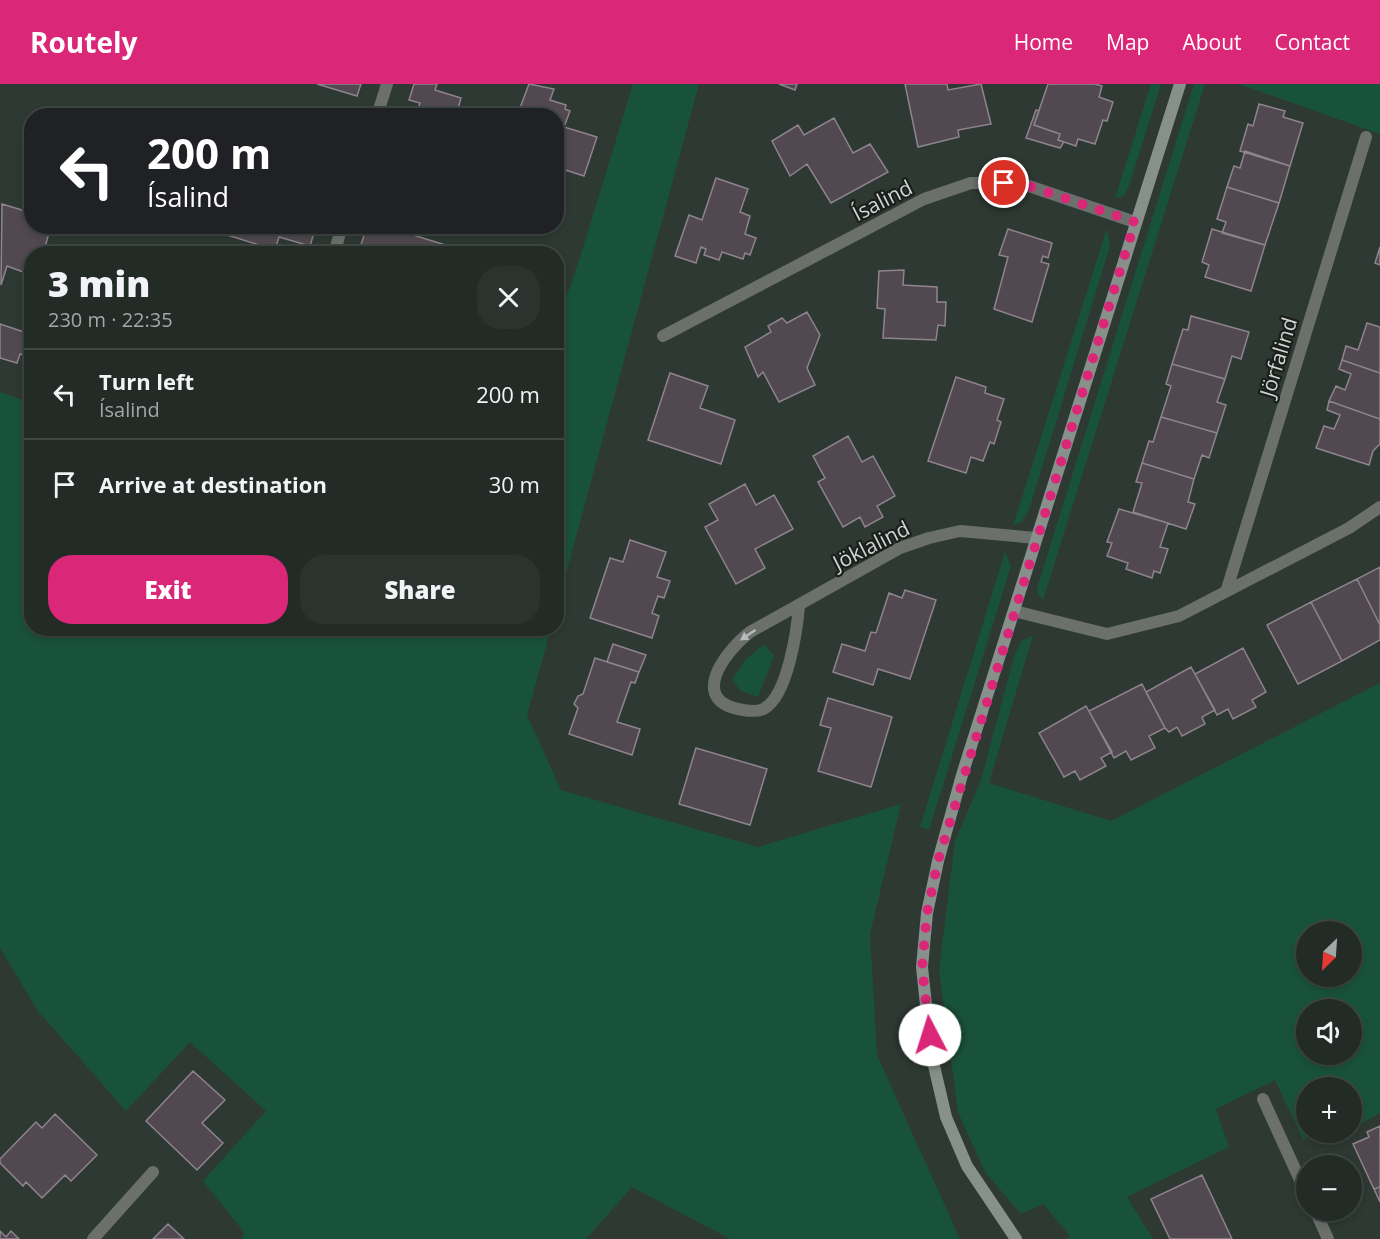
<!DOCTYPE html>
<html lang="en">
<head>
<meta charset="utf-8">
<style>
  :root { --surface:#222b26; --page:#2a332e; --text:#f1f3f6; --muted:#a2a7a7; --line:#3f4743; --accent:#db2777 }
  body { margin:0; font-family:"Open Sans",sans-serif; background:var(--page); color:var(--text); height:100vh; display:flex; flex-direction:column; font-size:22px; white-space:nowrap }
  * { box-sizing:border-box; margin:0 }
  p { font-size:20px; color:var(--muted) }
  .icon { flex:none; width:33px; height:33px; fill:none; stroke:currentColor; stroke-width:2; stroke-linecap:round; stroke-linejoin:round }
  .map { position:relative; flex:1; overflow:hidden }
  .panel { position:absolute; left:24px; top:162px; width:540px; height:390px; display:flex; flex-direction:column; background:var(--surface); border-radius:24px; box-shadow:0 3px 9px #0003,0 0 0 2px var(--line) }
  .panel>* { flex:none }
  .hud { position:absolute; left:24px; top:24px; width:540px; height:126px; border-radius:24px; box-shadow:0 3px 9px #0003,0 0 0 2px var(--line); background:#202124; color:#fff; overflow:hidden }
  .needle { width:39px; rotate:205deg }
  .buttons { position:absolute; left:1296px; top:837px; display:grid; gap:12px }
  .buttons a { display:grid; place-items:center; width:66px; height:66px; border-radius:50%; background:var(--surface); box-shadow:0 3px 9px #0003,0 0 0 2px var(--line); font-size:30px }
  .pin { position:absolute; display:grid; place-items:center; width:51px; height:51px; color:#fff; margin:-26px; border:3px solid #fff; border-radius:50%; box-shadow:0 2px 6px #0007 }
  .me { position:absolute; width:66px; margin:-33px; rotate:355deg; stroke-linejoin:round; filter:drop-shadow(0 0 4px #0008) }
  .turn { display:flex; align-items:center; gap:21px; height:126px; padding:0 24px; font-size:27px }
  .turn .icon { width:78px; height:78px; stroke-width:2.5 }
  .turn b { display:block; font-size:42px; line-height:51px }
  .round { display:grid; place-items:center; flex:none; width:63px; height:63px; border-radius:24px; background:var(--page) }
  .headline { display:flex; align-items:center; justify-content:space-between; height:102px; padding:0 24px }
  h1 { font-size:36px; font-weight:800; line-height:45px }
  .button { display:flex; gap:12px; margin-top:auto; padding:12px 24px }
  .button a { flex:1; height:69px; border-radius:24px; background:var(--accent); color:#fff; font-size:24px; font-weight:800; line-height:69px; text-align:center }
  .button a+a { background:var(--page); color:var(--text) }
  ul { padding:0; list-style:none }
  li { display:flex; align-items:center; gap:18px; height:90px; padding:0 24px; border-top:2px solid var(--line) }
  li div { flex:1 }
  li b { display:block; font-size:22px }
  li em { font-style:normal }
  header { display:flex; align-items:center; gap:36px; box-sizing:border-box; height:84px; padding:0 30px; background:var(--accent); color:#fff }
  header strong { font-size:28px }
  nav { display:flex; gap:33px; margin-inline-start:auto; font-size:21px }
  .map>svg:first-child { display:block }
  .green { fill:#19523b; fill-rule:evenodd }
  .building { fill:#514850; stroke:#8e848d; stroke-width:1.5 }
  .lines { fill:none; stroke-linecap:round; stroke-linejoin:round }
  .street { stroke:#6b706d; stroke-width:12 }
  .secondary { stroke:#88908b; stroke-width:12 }
  .oneway { fill:#b7bcba }
  .route { stroke:#db2777; stroke-width:10; stroke-dasharray:0 18 }
  .labels { text-anchor:middle; dominant-baseline:central; stroke-width:4.5; stroke-linejoin:round; paint-order:stroke }
  .street-label { font-size:21px; fill:#d0d6d3; stroke:#1a1f1c }
</style>
</head>
<body>
<header>
<strong>Routely</strong>
<nav><a>Home</a><a>Map</a><a>About</a><a>Contact</a></nav>
</header>
<div class="map">
<svg width="1380" height="1155" viewBox="0 0 1380 1155">
  <rect width="100%" height="100%" fill="#2e3933"/>
  <!-- green -->
  <path class="green" d="M 633,0 L 699,0 L 557,523 L 557,239 L 579,177 Z
    M 1151,0 L 1161,0 L 1129,102 L 1124,112 L 1115,114 Z
    M 1194,0 L 1205,0 L 1043,516 L 1037,509 L 1038,501 Z
    M 1239,0 L 1380,0 L 1380,50 Z
    M 1107,144 L 1110,162 L 1029,426 L 1022,438 L 1013,442 Z
    M 0,308 L 31,319 L 32,544 L 551,545 L 527,631 L 561,706 L 758,763 L 901,720 L 870,850 L 877,971 L 960,1155 L 730,1155 L 632,1103 L 586,1155 L 242,1155 L 244,1148 L 203,1097 L 266,1027 L 190,958 L 126,1027 L 38,927 L 0,864 Z
    M 1005,468 L 1011,482 L 929,746 L 920,743 Z
    M 1033,551 L 989,699 L 1111,737 L 1380,599 L 1380,1029 L 1352,1045 L 1352,1004 L 1306,1004 L 1306,1048 L 1314,1049 L 1303,1056 L 1275,996 L 1216,1025 L 1229,1063 L 1127,1113 L 1153,1155 L 1066,1155 L 1070,1152 L 1043,1120 L 1021,1130 L 985,1088 L 958,1028 L 939,886 L 955,757 L 981,696 L 1015,569 L 1022,557 ZM 1306,848 L 1352,848 L 1352,892 L 1306,892 ZM 1306,926 L 1352,926 L 1352,970 L 1306,970 Z
    M 764,560 L 774,572 L 758,613 L 741,607 L 732,596 L 745,576 Z"/>
  <!-- building -->
  <path class="building" d="M 317,0 L 361,0 L 357,12 Z
    M 414,0 L 437,0 L 435,6 L 461,14 L 456,32 L 416,32 L 420,19 L 409,16 Z
    M 529,0 L 554,5 L 550,16 L 566,21 L 565,25 L 570,27 L 564,43 L 597,53 L 584,92 L 556,83 L 556,32 L 517,32 Z
    M 779,0 L 797,0 L 795,6 Z
    M 905,0 L 947,0 L 948,6 L 981,0 L 991,40 L 958,46 L 959,53 L 918,63 Z
    M 1048,0 L 1095,0 L 1102,2 L 1099,13 L 1113,18 L 1107,37 L 1103,36 L 1095,60 L 1078,55 L 1076,62 L 1058,56 L 1060,50 L 1034,41 Z
    M 1259,20 L 1285,27 L 1283,33 L 1303,39 L 1290,82 L 1240,67 L 1248,40 L 1253,42 Z
    M 1036,26 L 1039,27 L 1034,41 L 1060,50 L 1058,56 L 1064,58 L 1060,64 L 1026,54 Z
    M 834,34 L 853,69 L 870,60 L 888,88 L 831,119 L 807,80 L 790,92 L 772,57 L 798,41 L 804,51 Z
    M 32,66 L 32,91 L 24,88 Z
    M 1245,67 L 1290,82 L 1279,119 L 1227,103 L 1234,82 L 1240,84 Z
    M 716,94 L 748,105 L 740,128 L 750,132 L 745,150 L 756,154 L 750,171 L 745,169 L 743,175 L 722,168 L 719,176 L 704,171 L 706,165 L 701,163 L 696,179 L 675,172 L 689,131 L 702,136 Z
    M 1227,103 L 1279,119 L 1265,161 L 1222,149 L 1226,138 L 1217,135 Z
    M 2,120 L 32,129 L 32,142 L 51,142 L 43,170 L 32,170 L 32,184 L 28,183 L 26,189 L 7,182 L 1,201 Z
    M 223,142 L 316,142 L 310,162 L 279,153 L 275,166 L 221,149 Z
    M 367,142 L 384,142 L 452,163 L 450,170 L 358,170 Z
    M 1008,145 L 1052,159 L 1048,174 L 1043,172 L 1041,178 L 1049,180 L 1032,238 L 994,225 L 1008,173 L 999,171 Z
    M 1212,145 L 1265,161 L 1251,207 L 1205,193 L 1209,181 L 1202,178 Z
    M 1380,163 L 1380,181 L 1375,179 Z
    M 904,186 L 903,201 L 937,203 L 937,218 L 946,218 L 945,242 L 938,241 L 936,256 L 883,254 L 885,225 L 877,224 L 879,187 Z
    M 807,228 L 820,251 L 807,284 L 815,301 L 779,318 L 763,288 L 758,293 L 745,263 L 771,248 L 768,242 L 782,234 L 787,239 Z
    M 1191,232 L 1249,248 L 1241,275 L 1232,272 L 1225,295 L 1172,280 L 1183,245 L 1188,246 Z
    M 1367,239 L 1380,243 L 1380,289 L 1342,276 L 1346,262 L 1358,266 Z
    M 0,240 L 27,249 L 29,240 L 32,241 L 32,274 L 20,270 L 17,279 L 0,274 Z
    M 1342,276 L 1380,289 L 1380,335 L 1329,317 L 1336,302 L 1345,306 L 1351,290 L 1339,285 Z
    M 1172,280 L 1225,295 L 1217,318 L 1226,321 L 1217,349 L 1161,333 L 1171,302 L 1166,300 Z
    M 670,289 L 708,302 L 700,324 L 735,336 L 721,380 L 648,356 Z
    M 956,293 L 986,303 L 985,309 L 1004,315 L 997,336 L 1001,338 L 994,360 L 990,358 L 983,377 L 971,373 L 966,389 L 928,377 Z
    M 1329,317 L 1380,335 L 1380,360 L 1373,367 L 1369,381 L 1316,364 L 1324,342 L 1334,345 L 1340,331 L 1327,326 Z
    M 1161,333 L 1217,349 L 1209,374 L 1202,371 L 1194,395 L 1142,379 L 1149,357 L 1153,358 Z
    M 848,352 L 862,378 L 873,372 L 895,412 L 877,422 L 883,433 L 865,443 L 860,433 L 843,443 L 818,398 L 825,394 L 813,372 Z
    M 1142,379 L 1194,395 L 1188,418 L 1195,420 L 1186,445 L 1133,428 L 1142,399 L 1136,398 Z
    M 745,400 L 756,421 L 774,411 L 793,445 L 755,465 L 765,484 L 736,500 L 705,443 L 718,436 L 709,420 Z
    M 1119,425 L 1168,439 L 1160,463 L 1168,465 L 1160,489 L 1154,487 L 1152,494 L 1126,485 L 1128,479 L 1107,472 L 1112,459 L 1107,458 Z
    M 630,456 L 666,468 L 657,493 L 670,497 L 664,514 L 658,512 L 652,529 L 659,532 L 652,554 L 590,534 L 610,474 L 623,478 Z
    M 1380,483 L 1380,541 L 1357,495 Z
    M 1357,495 L 1380,541 L 1380,556 L 1342,577 L 1311,518 Z
    M 905,506 L 936,516 L 910,595 L 878,585 L 873,601 L 833,588 L 842,560 L 865,567 L 871,548 L 876,549 L 889,509 L 902,514 Z
    M 1311,518 L 1342,577 L 1298,600 L 1267,541 Z
    M 613,560 L 646,571 L 639,588 L 607,578 Z
    M 1243,564 L 1266,608 L 1252,616 L 1256,623 L 1233,635 L 1228,625 L 1217,631 L 1195,590 Z
    M 595,574 L 639,588 L 635,599 L 631,598 L 617,638 L 640,645 L 632,671 L 569,650 L 578,624 L 574,620 L 578,612 L 583,610 Z
    M 1191,583 L 1215,626 L 1202,633 L 1205,640 L 1182,652 L 1177,643 L 1169,648 L 1165,644 L 1146,608 Z
    M 1142,600 L 1165,644 L 1149,652 L 1155,664 L 1131,676 L 1126,667 L 1114,674 L 1089,627 Z
    M 828,614 L 892,633 L 871,703 L 818,687 L 831,644 L 820,641 Z
    M 1086,622 L 1112,668 L 1101,674 L 1106,682 L 1080,696 L 1075,687 L 1064,693 L 1039,649 Z
    M 696,664 L 767,685 L 750,741 L 679,720 Z
    M 193,987 L 225,1016 L 202,1039 L 223,1059 L 197,1086 L 146,1037 Z
    M 55,1030 L 97,1071 L 71,1097 L 65,1091 L 42,1114 L 26,1098 L 23,1102 L 0,1079 L 0,1075 L 36,1038 L 42,1044 Z
    M 1380,1042 L 1380,1103 L 1374,1105 L 1353,1060 L 1369,1053 L 1367,1048 Z
    M 1202,1091 L 1232,1155 L 1170,1155 L 1151,1115 Z
    M 1380,1103 L 1380,1118 L 1374,1105 Z
    M 168,1140 L 184,1155 L 153,1155 Z
    M 0,1147 L 6,1153 L 11,1147 L 19,1155 L 0,1155 Z"/>
  <g class="lines">
    <!-- street -->
    <path class="street" d="M 377,32 L 387,0
      M 334,170 L 342,142
      M 663,252 L 924,115 L 971,99 L 1020,99 L 1135,138
      M 1227,505 L 1366,53
      M 799,522 C 797,546 788,610 765,624 C 760,628 750,627 743,626 C 688,618 723,569 750,548 L 900,464 L 929,454 L 960,447 L 1036,454
      M 1014,527 L 1107,550 L 1179,532 L 1349,444 L 1380,423
      M 1263,1015 L 1306,1109
      M 1315,1126 L 1328,1155
      M 93,1155 L 153,1088"/>
    <!-- secondary -->
    <path class="secondary" d="M 1016,1155 L 967,1082 L 946,1033 L 931,969 L 922,883 L 927,829 L 938,777 L 962,691 L 1180,0"/>
  </g>
  <!-- one-way arrows -->
  <defs><path id="oneway-solid" d="M-6-.8H1V-3.2L6.5 0L1 3.2V.8H-6Z" transform="scale(1.5)"/></defs>
  <use class="oneway" href="#oneway-solid" transform="translate(748 551) rotate(146)"/>
  <g class="lines">
    <!-- route -->
    <path class="route" d="M 930,951 L 922,884 L 927,829 L 938,777 L 1135,138 L 1020,99 L 1004,99"/>
  </g>
  <g class="labels">
    <!-- street labels -->
    <g class="street-label">
      <text transform="translate(882 116) rotate(-27)">Ísalind</text>
      <text transform="translate(1278 273) rotate(-73)">Jörfalind</text>
      <text transform="translate(871 461) rotate(-27)">Jöklalind</text>
    </g>
  </g>
</svg>
<div class="buttons">
<a><svg class="needle" viewBox="-14 -14 28 28"><path d="M0-13l5 13h-10z" fill="#e53935"/><path d="M0 13l5-13h-10z" fill="#a2a7a7"/></svg></a>
<a><svg class="icon" aria-label="sound" viewBox="0 0 24 24"><path d="M4 9h4l5-4v14l-5-4H4zM17 9q2 3 0 6"/></svg></a>
<a>+</a>
<a>−</a>
</div>
<div class="pin" style="left:1004px;top:99px;background:#d93025"><svg class="icon" aria-label="arrive" viewBox="0 0 24 24"><path d="M6 21V4h12l-3 4 3 4H6"/></svg></div>
<svg class="me" style="left:930px;top:951px" viewBox="-20 -20 40 40"><circle r="19" fill="#fff"/><path d="M0-13L10 11 0 6-10 11z" fill="#db2777"/></svg>
<div class="hud">
<div class="turn"><svg class="icon" aria-label="left" viewBox="0 0 24 24"><path d="M17 20v-9H6M10 6l-5 5 5 5"/></svg><div><b>200 m</b>Ísalind</div></div>
</div>
<section class="panel">
<div class="headline"><div><h1>3 min</h1><p>230 m · 22:35</p></div><a class="round"><svg class="icon" aria-label="close" viewBox="0 0 24 24"><path d="M6 6l12 12M18 6L6 18"/></svg></a></div>
<ul>
<li><svg class="icon" aria-label="left" viewBox="0 0 24 24"><path d="M17 20v-9H6M10 6l-5 5 5 5"/></svg><div><b>Turn left</b><p>Ísalind</p></div><em>200 m</em></li>
<li><svg class="icon" aria-label="arrive" viewBox="0 0 24 24"><path d="M6 21V4h12l-3 4 3 4H6"/></svg><div><b>Arrive at destination</b></div><em>30 m</em></li>
</ul>
<div class="button"><a>Exit</a><a>Share</a></div>
</section>
</div>
</body>
</html>
